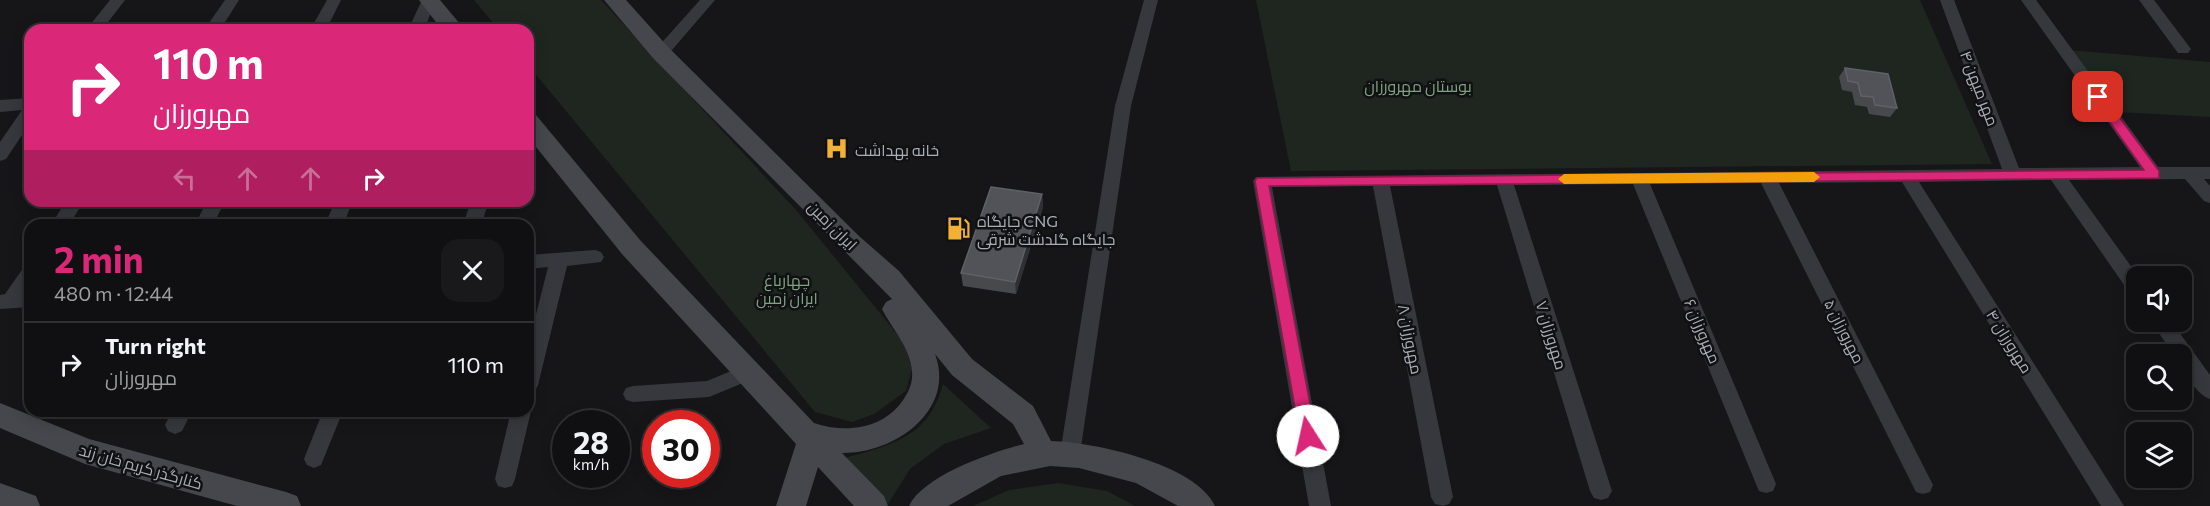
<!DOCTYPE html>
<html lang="en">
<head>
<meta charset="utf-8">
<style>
  :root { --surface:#101012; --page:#19191b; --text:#f1f3f6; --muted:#9c9d9f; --line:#303032; --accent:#db2777 }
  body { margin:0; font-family:Commissioner,Cairo,sans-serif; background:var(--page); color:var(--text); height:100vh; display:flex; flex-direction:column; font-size:22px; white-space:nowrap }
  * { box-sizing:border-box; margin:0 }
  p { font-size:20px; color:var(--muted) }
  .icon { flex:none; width:33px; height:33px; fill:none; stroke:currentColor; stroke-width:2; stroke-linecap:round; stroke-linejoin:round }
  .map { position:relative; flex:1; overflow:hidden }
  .details { position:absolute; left:24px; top:219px; width:510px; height:198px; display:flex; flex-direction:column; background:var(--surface); border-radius:18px; box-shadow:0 3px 15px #0003,0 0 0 2px var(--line) }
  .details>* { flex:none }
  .hud { position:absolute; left:24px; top:24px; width:510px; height:183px; border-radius:18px; box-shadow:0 3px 15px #0003,0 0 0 2px var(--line); background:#db2777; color:#fff; overflow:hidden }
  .fabs { position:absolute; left:2126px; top:266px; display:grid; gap:12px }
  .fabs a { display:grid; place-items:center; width:66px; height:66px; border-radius:12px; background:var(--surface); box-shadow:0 3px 15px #0003,0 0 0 2px var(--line); font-size:30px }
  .speed { position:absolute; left:552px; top:410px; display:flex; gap:12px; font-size:30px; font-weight:700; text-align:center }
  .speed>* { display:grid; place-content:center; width:78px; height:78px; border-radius:50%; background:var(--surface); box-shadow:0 3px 15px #0003,0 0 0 2px var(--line); line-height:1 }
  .speed small { font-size:15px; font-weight:400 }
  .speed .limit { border:9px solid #d22; background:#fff; color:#111 }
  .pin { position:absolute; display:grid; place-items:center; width:51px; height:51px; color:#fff; margin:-26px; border-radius:12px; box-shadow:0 3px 9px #0006 }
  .me { position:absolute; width:66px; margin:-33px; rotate:350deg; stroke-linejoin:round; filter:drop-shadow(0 0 4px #0008) }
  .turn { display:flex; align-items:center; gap:21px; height:126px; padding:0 30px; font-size:27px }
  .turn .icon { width:78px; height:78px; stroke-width:2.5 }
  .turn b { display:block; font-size:42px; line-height:51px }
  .lanes { display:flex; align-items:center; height:57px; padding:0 30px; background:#0003; justify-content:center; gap:30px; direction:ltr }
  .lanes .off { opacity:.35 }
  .round { display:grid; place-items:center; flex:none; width:63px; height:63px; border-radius:18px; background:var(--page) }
  .head { display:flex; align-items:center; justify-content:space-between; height:102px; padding:0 30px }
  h1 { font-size:36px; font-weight:700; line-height:45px; color:var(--accent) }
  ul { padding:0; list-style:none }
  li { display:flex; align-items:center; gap:18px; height:84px; padding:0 30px; border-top:2px solid var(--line) }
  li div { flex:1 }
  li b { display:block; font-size:22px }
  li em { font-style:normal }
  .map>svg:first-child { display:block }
  .green { fill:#1e261f }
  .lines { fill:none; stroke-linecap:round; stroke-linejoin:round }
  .street { fill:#37383d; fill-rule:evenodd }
  .secondary { fill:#45474d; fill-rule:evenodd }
  .wall { fill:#47494d }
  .shaded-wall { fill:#2f3033 }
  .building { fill:#525359; stroke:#5f6168; stroke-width:1.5 }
  .route { fill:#db2777; stroke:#8e194d; stroke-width:1.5 }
  .slow { fill:#f59e0b }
  .labels { text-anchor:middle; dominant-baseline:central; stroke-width:5; stroke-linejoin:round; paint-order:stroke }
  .park-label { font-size:16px; fill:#7fa381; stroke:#111113 }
  .street-label { font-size:16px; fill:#a8adb8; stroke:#111113 }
  .poi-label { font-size:16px; fill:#a8adb8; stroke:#111113; text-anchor:start }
</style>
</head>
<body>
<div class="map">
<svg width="2210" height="506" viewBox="0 0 2210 506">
  <rect width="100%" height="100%" fill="#161618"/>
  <!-- green -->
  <path class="green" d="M 474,0 L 601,0 L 796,210 L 906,345 L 912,369 L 906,391 L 874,414 L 852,422 L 815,412 L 528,65 L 528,30 L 499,30 Z
    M 1256,0 L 1920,0 L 1992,164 L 1291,171 Z
    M 2068,50 L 2210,62 L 2210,117 L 2117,112 Z
    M 943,384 L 991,428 L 944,444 L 910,469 L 888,504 L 845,458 C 892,445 929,437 943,384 Z
    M 1058,483 L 1107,491 L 1135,506 L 973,506 L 1009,490 Z"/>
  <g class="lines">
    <!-- street -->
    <path class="street" d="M 110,0 L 125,0 L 102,30 L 86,30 Z
      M 225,0 L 239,0 L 220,30 L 204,30 Z
      M 327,0 L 341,0 L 326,30 L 310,30 Z
      M 422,0 L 436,0 L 424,30 L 408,30 Z
      M 700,0 L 715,0 L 666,57 L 656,57 L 653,53 L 656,49 Z
      M 1144,0 L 1158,0 L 1131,106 L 1080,454 L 1077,460 L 1070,463 L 1063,460 L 1060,454 L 1115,106 Z
      M 1940,0 L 1954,0 L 2019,168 L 2140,167 L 2021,0 L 2036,0 L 2158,167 L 2210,167 L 2210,179 L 2204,179 L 2210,186 L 2210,203 L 2204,201 L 2185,179 L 2069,180 L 2138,276 L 2136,276 L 2136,294 L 2129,292 L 2051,180 L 1919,182 L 2124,506 L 2101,506 L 1902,182 L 1779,183 L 1933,485 L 1930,492 L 1923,494 L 1916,492 L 1761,183 L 1650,184 L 1776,484 L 1773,491 L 1766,493 L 1759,491 L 1756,484 L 1633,184 L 1514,185 L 1612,491 L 1608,498 L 1601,500 L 1594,498 L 1590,491 L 1497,185 L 1390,186 L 1453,497 L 1449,504 L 1443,506 L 1435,504 L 1431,497 L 1373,186 L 1272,187 L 1331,506 L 1309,506 L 1253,181 L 1256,177 L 2002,169 Z
      M 2139,0 L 2154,0 L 2188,45 L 2191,49 L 2188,53 L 2178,53 Z
      M 30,98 L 30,123 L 6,159 L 0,161 L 0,142 L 22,110 L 0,112 L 0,100 Z
      M 66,201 L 84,201 L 69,225 L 51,225 Z
      M 207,201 L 225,201 L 213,225 L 195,225 Z
      M 335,201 L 353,201 L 343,225 L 325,225 Z
      M 471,201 L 489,201 L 481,225 L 463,225 Z
      M 595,250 L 601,252 L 604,257 L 601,262 L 567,266 L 538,385 L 535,391 L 528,393 L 528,346 L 548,267 L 528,269 L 528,255 Z
      M 30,265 L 30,287 L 26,293 L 30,293 L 30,307 L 0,309 L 0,295 L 5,294 L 24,267 Z
      M 2151,321 L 2171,321 L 2210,375 L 2210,399 C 2195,394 2181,369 2181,354 L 2173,354 Z
      M 748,364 L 755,366 L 758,372 L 755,378 L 709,397 L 633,402 L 626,400 L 623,394 L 626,388 L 633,386 L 707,381 Z
      M 528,405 L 531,411 L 515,479 L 512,486 L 505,488 L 498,486 L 495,479 L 511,411 L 528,411 Z
      M 172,411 L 192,411 L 182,431 L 175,434 L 168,431 L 165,425 Z
      M 323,411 L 343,411 L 321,465 L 314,468 L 307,465 L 304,459 Z"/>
    <!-- secondary -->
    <path class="secondary" d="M 419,0 L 440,0 L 465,30 L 442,30 Z
      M 604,0 L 626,0 L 669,48 L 859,236 L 899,271 L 972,359 L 1033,406 L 1051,441 C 1094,442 1196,464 1215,506 L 1178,506 L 1136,483 L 1079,468 L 1050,466 L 1001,476 L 948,506 L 909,506 C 923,476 992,452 1024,444 L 1013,424 L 952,375 L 935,354 C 956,411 894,454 842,453 L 884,496 L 888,506 L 854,506 L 818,467 L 806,506 L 776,506 L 796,444 L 622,254 L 528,137 L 528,113 L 536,115 L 640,240 L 814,423 C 846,434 886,429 905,397 C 910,389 913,381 912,371 C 910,347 892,329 882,309 L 886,302 L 892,299 L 653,58 Z
      M 0,403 L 89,439 L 286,492 L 297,496 L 301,506 L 237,506 L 85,464 L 0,428 Z
      M 0,483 L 36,496 L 40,506 L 0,506 Z"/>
  </g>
  <!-- wall -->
  <path class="wall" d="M 1845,68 L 1897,108 L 1890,117 L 1869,114 L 1867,107 L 1855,105 L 1852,92 L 1842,90 L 1839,77 Z
    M 1042,194 L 1043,207 L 1016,294 L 963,286 L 961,273 Z"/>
  <!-- shaded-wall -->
  <path class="shaded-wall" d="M 1042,194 L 1043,207 L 1016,294 L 1015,282 Z"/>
  <!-- building -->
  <path class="building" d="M 1845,68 L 1888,74 L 1897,108 L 1875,105 L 1873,97 L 1861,96 L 1858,83 L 1848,81 Z
    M 991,187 L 1042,194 L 1015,282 L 961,273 Z"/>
  <!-- route -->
  <path class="route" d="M 2098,93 L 2102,94 L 2159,171 L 2159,178 L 1269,186 L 1316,436 L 1308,443 L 1300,436 L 1255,181 L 1257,178 L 2144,170 L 2092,97 Z"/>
  <!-- slow -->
  <path class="slow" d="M 1814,172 L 1820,177 L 1814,182 L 1564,184 L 1558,179 L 1564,174 Z"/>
  <!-- icons -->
  <defs>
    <symbol id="hospital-bare" viewBox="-9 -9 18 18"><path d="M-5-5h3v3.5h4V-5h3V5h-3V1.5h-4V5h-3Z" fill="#f2b134" stroke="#111113" stroke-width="2.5" paint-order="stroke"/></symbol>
    <symbol id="fuel-bare" viewBox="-9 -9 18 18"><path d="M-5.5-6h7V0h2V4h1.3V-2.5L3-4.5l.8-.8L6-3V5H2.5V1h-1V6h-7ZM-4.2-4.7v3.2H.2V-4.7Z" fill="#f2b134" stroke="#111113" stroke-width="2.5" paint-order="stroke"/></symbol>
  </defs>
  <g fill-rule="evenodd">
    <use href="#hospital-bare" x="820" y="132" width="33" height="33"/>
    <use href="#fuel-bare" x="942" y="212" width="33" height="33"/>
  </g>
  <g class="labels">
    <!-- park labels -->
    <g class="park-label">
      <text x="1418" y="85">بوستان مهرورزان</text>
      <text x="787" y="279">چهارباغ<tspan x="787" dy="18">ایران زمین</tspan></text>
    </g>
    <!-- street labels -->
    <g class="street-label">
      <text transform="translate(1980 88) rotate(69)">مهر میهن ۴</text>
      <text transform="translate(833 225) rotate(45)">ایران زمین</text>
      <text transform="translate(1703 331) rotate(67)">مهرورزان ۶</text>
      <text transform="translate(1845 331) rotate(63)">مهرورزان ۵</text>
      <text transform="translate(1552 335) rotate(73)">مهرورزان ۷</text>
      <text transform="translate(1411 339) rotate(79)">مهرورزان ۸</text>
      <text transform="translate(2010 341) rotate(58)">مهرورزان ۴</text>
      <text transform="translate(141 466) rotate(16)">کنارگذر کریم خان زند</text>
    </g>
    <!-- poi labels -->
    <g class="poi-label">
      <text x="855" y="149">خانه بهداشت</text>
      <text x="977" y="220">جایگاه CNG<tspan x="977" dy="18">جایگاه گلدشت شرقی</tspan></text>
    </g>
  </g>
</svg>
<div class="fabs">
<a><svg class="icon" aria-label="sound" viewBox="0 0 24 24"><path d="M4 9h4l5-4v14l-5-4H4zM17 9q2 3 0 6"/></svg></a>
<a><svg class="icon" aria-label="search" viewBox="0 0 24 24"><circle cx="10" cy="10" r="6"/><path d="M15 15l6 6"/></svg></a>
<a><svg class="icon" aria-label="layers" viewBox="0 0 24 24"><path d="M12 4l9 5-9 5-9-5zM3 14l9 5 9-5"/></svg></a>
</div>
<div class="speed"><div>28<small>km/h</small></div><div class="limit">30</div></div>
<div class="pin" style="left:2098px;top:97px;background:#d93025"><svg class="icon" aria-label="arrive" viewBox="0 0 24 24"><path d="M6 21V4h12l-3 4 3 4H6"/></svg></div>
<svg class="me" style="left:1308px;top:436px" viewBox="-20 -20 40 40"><circle r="19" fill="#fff"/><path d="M0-13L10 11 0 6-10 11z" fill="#db2777"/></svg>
<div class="hud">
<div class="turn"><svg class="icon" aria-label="right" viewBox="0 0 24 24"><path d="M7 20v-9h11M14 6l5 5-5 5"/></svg><div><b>110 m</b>مهرورزان</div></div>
<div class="lanes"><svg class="icon off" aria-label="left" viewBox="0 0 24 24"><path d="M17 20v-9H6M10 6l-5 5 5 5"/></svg><svg class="icon off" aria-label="ahead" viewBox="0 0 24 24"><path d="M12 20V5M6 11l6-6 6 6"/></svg><svg class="icon off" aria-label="ahead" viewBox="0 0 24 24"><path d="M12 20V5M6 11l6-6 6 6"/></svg><svg class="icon" aria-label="right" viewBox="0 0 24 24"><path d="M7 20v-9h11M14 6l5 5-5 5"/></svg></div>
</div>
<section class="details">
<div class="head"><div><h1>2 min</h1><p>480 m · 12:44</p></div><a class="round"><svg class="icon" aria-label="close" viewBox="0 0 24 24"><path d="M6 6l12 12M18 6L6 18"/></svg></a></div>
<ul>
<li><svg class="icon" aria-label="right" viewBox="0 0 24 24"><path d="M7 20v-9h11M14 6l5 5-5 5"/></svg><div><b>Turn right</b><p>مهرورزان</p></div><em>110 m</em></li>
</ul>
</section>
</div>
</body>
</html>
